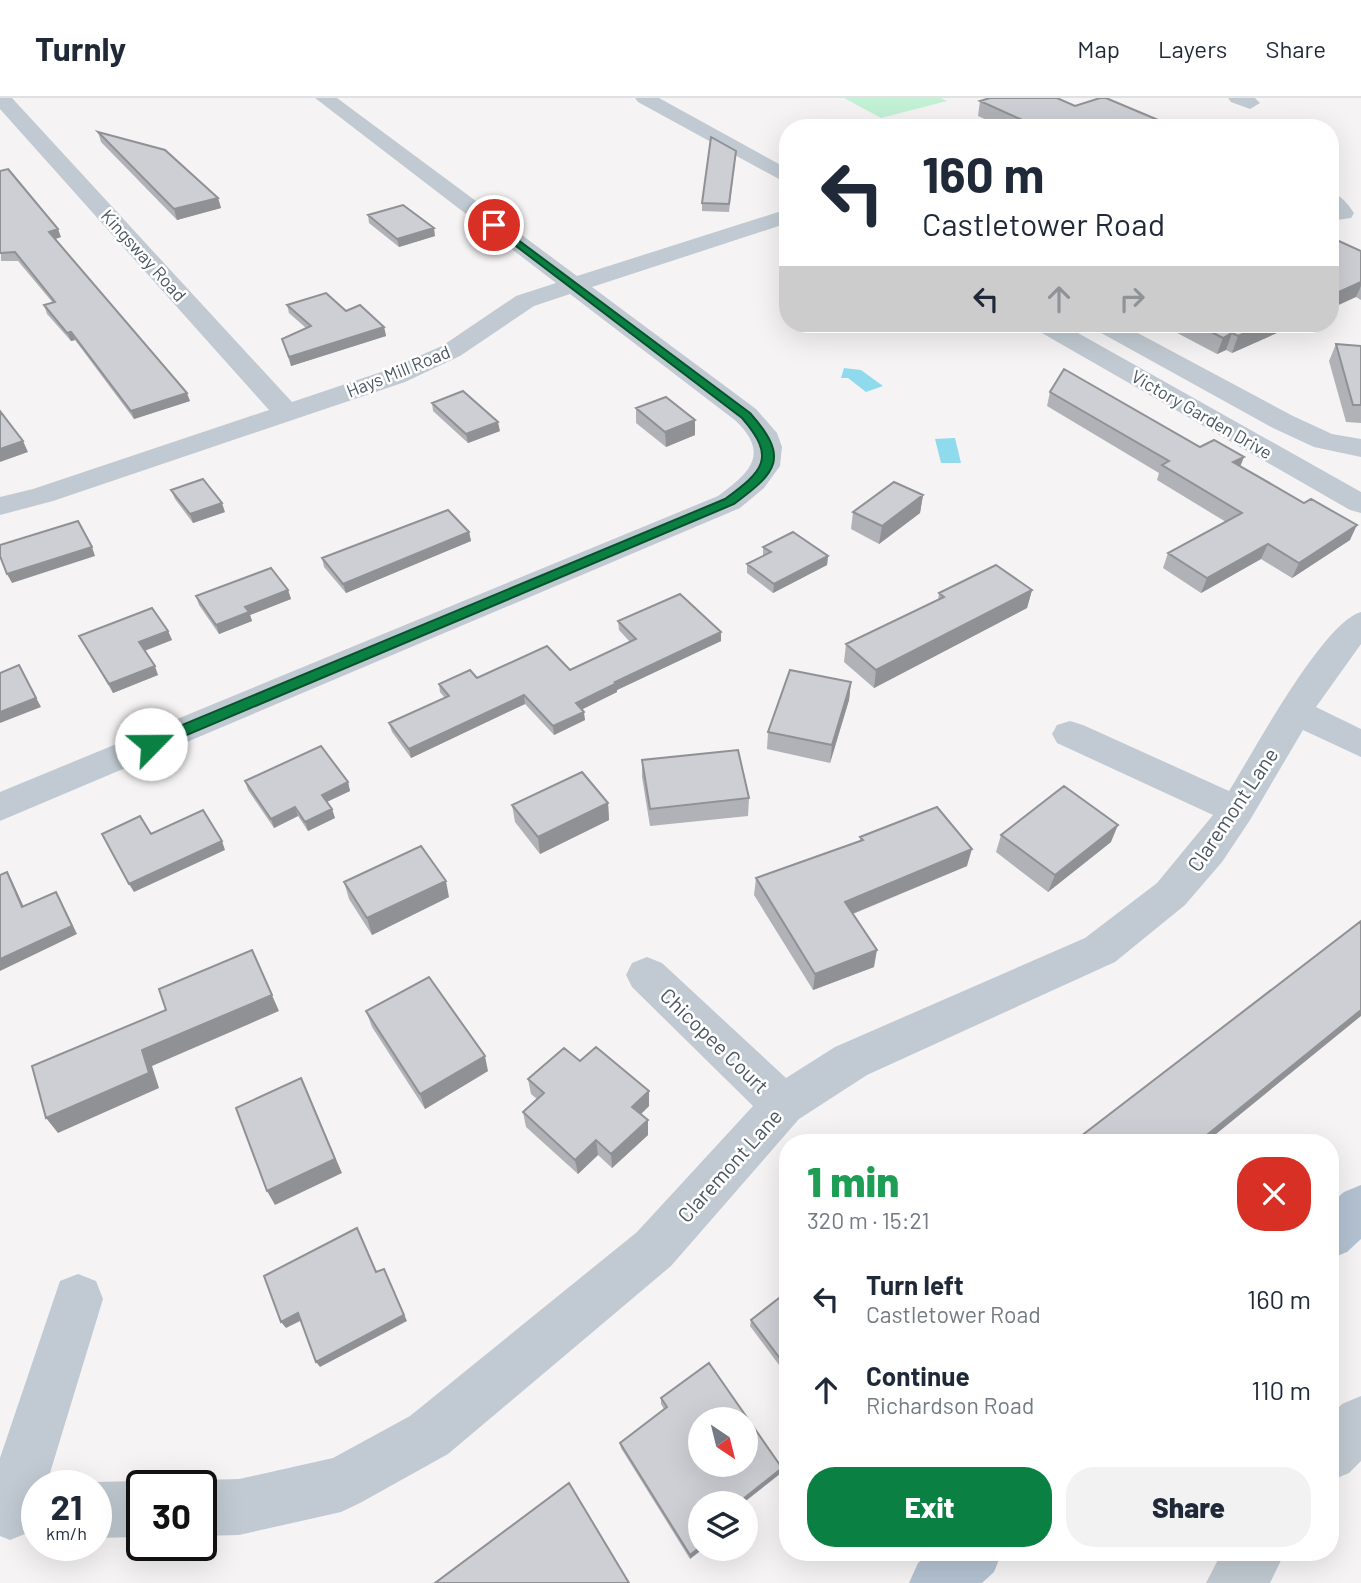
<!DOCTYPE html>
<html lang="en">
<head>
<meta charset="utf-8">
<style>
  :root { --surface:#fff; --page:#f2f2f3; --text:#1f2937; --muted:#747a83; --line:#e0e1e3; --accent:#0b8043 }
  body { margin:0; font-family:Barlow,sans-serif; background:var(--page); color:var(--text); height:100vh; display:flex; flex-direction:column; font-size:26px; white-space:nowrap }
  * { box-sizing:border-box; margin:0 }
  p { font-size:23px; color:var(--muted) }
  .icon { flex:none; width:38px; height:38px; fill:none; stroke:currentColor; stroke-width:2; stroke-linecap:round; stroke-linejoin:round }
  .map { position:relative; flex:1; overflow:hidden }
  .panel { position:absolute; left:779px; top:1036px; width:560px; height:427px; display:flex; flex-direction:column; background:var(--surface); border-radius:28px; box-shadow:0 7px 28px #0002 }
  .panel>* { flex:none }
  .banner { position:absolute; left:779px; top:21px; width:560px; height:214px; border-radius:28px; box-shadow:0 7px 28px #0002; background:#fff; color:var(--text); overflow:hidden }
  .needle { width:46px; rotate:145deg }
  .tools { position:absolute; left:688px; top:1309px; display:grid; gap:14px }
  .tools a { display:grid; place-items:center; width:70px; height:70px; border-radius:50%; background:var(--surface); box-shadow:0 7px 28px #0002; font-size:35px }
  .speed { position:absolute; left:21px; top:1372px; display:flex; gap:14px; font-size:35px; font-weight:700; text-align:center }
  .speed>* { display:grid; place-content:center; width:91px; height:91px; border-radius:50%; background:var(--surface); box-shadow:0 7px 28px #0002; line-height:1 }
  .speed small { font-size:18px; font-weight:400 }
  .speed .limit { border:4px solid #111; border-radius:10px; background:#fff; color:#111 }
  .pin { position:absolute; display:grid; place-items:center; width:60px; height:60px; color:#fff; margin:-30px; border:4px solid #fff; border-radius:50%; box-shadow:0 2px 7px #0007 }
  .me { position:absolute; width:77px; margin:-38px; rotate:67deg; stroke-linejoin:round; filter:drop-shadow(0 0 5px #0008) }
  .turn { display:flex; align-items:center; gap:24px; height:147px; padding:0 28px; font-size:32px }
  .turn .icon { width:91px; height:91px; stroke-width:2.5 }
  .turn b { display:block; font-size:49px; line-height:60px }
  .lanes { display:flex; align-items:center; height:66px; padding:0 28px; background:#0003; justify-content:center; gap:35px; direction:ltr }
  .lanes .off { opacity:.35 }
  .round { display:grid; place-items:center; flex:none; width:74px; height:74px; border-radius:28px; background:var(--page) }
  .summary { display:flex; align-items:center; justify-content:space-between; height:119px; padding:0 28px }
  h1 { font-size:42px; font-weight:800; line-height:52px; color:#1e9e55 }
  .action { display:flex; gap:14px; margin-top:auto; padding:14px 28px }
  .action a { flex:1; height:80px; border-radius:28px; background:var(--accent); color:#fff; font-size:28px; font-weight:800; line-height:80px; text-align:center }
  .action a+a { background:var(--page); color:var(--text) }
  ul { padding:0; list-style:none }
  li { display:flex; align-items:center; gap:21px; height:91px; padding:0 28px }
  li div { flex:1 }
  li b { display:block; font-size:26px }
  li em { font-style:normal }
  header { display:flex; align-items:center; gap:42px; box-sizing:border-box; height:98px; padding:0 35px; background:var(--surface); border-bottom:2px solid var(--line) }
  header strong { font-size:33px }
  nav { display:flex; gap:38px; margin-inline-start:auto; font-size:24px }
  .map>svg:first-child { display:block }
  .green { fill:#c3f1d5 }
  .water { fill:#90daee }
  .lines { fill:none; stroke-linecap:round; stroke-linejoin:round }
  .minor { fill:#c1cad2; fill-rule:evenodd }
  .major { fill:#b3c2d1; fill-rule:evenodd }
  .wall { fill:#b0b2b7 }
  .shaded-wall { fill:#909195 }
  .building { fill:#cdcfd5; stroke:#909195; stroke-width:2; fill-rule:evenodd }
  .route { fill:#0b8043; stroke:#07532c; stroke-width:2 }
  .labels { text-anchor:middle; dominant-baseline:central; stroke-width:5; stroke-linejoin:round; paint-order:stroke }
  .far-street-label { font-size:18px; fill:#4a5661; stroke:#fff }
  .street-label { font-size:21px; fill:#4a5661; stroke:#fff }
</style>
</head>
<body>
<header>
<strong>Turnly</strong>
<nav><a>Map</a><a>Layers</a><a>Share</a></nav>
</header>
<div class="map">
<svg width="1361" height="1485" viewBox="0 0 1361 1485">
  <rect width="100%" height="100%" fill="#f5f3f3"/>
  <!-- green -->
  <path class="green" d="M 844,0 L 941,0 L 947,3 L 881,20 Z"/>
  <!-- water -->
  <path class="water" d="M 844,270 L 861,272 L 883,288 L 866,294 L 848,280 L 841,280 Z
    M 955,340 L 961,365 L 941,365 L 935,341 Z"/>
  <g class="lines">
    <!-- minor -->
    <path class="minor" d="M 0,0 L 12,0 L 292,304 L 387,272 L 442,248 L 516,198 L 556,185 L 315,0 L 337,0 L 577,178 L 788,111 L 788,125 L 592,189 L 756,311 L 777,335 L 782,349 L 780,368 L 764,390 L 740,410 L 0,723 L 0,694 L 718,398 C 750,375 770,356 736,323 L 570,196 L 534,208 L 460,258 L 405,284 L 53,403 L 0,417 L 0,399 L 33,391 L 269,312 L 0,11 Z
      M 635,0 L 659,0 L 788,71 L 788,86 L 638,4 Z
      M 1228,0 L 1255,0 L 1260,5 L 1250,11 L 1231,4 Z
      M 1330,94 C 1341,97 1348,106 1354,115 L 1351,120 L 1330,123 Z
      M 1031,226 L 1062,226 L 1361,394 L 1361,415 L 1350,412 L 1035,231 Z
      M 1090,226 L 1121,226 L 1293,318 L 1332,336 L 1361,341 L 1361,359 L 1314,349 L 1273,330 L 1094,231 Z
      M 1361,514 L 1361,546 L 1316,609 L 1361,631 L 1361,659 L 1303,632 L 1250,722 L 1222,764 L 1185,807 L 1115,864 L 867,977 L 799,1021 L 671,1168 L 448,1356 L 360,1405 L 341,1414 L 239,1437 L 201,1438 L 201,1388 L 187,1388 L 201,1382 L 239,1381 L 333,1360 L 410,1318 L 637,1134 L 753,1008 L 632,889 L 626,877 L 632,865 L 647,859 L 662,865 L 786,980 L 835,949 L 1085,840 L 1157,785 L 1213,717 L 1057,645 L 1052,636 L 1057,627 L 1070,623 L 1083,627 L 1229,693 C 1253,655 1322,525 1361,514 Z
      M 78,1176 L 96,1183 L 103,1201 L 46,1388 L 37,1388 L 37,1417 L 30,1434 L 10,1442 L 0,1438 L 0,1360 L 60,1183 Z
      M 1361,1298 L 1361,1363 L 1349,1375 L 1330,1383 L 1330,1318 L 1342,1306 Z
      M 142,1383 L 153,1388 L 142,1388 L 142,1439 L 96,1440 L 96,1388 L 87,1388 L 96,1384 Z
      M 1222,1454 L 1285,1454 L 1270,1485 L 1206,1485 Z"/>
    <!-- major -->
    <path class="major" d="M 1361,1087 L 1361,1141 L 1347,1154 L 1330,1161 L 1330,1106 L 1344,1094 Z
      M 930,1454 L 1002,1454 L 994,1474 L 982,1485 L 909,1485 L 918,1465 Z"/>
  </g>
  <!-- wall -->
  <path class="wall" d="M 980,3 L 1075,8 L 1169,30 L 1004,30 L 978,18 Z
    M 98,34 L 218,100 L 221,110 L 177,122 L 101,44 Z
    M 736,53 L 729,114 L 702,113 L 702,105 Z
    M 0,73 L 61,139 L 55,141 L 190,303 L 134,321 L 75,242 L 71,243 L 47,216 L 44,207 L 53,205 L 18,163 L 1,163 Z
    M 368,117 L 435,138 L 399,149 L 369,125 Z
    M 1361,153 L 1361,202 L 1356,199 Z
    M 287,207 L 346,213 L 384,229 L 386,238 L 291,268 L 282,241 L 306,230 L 289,215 Z
    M 1162,226 L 1297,226 L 1232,255 L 1226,252 L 1217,256 L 1162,227 Z
    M 1336,246 L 1361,248 L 1361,325 L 1346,324 L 1329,263 Z
    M 1050,294 L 1200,349 L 1240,368 L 1350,442 L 1292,480 L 1261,461 L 1201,495 L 1163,470 L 1168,455 L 1226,424 L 1157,382 L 1159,375 L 1047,308 Z
    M 432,305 L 500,333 L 468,345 L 433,313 Z
    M 636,310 L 695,337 L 666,349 L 636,325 Z
    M 171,392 L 225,414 L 193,425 L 175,401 Z
    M 923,397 L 920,415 L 879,446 L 851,431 L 853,414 Z
    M 469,434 L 471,443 L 346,495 L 324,469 L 322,460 Z
    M 763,449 L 828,458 L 827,467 L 773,495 L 747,475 L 747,466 L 763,458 Z
    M 288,492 L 291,501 L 250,517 L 252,523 L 219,536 L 199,507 L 196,498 Z
    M 1032,492 L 1027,510 L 874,590 L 844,564 L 846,546 L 938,502 L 939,495 Z
    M 618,523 L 721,543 L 617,592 L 617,594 L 582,611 L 585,622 L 554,637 L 525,606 L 411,660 L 392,634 L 389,625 L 445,600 L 440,594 L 439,586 L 477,580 L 570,572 L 630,544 L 619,532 Z
    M 168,533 L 172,542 L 145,553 L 158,577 L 113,595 L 79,538 Z
    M 851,584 L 849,602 L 830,665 L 767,651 L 768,634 Z
    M 642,662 L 749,700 L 748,718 L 650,728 L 642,679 Z
    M 245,683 L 348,684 L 350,693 L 327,704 L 332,711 L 335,720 L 308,733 L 298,718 L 274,730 L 248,692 Z
    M 608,705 L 609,722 L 540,756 L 515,724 L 512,707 Z
    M 1001,737 L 1111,744 L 1048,794 L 996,754 Z
    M 860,739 L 967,768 L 853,816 L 874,869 L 813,892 L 754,797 L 756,780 L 860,743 Z
    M 344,784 L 449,799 L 372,837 L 349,801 Z
    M 366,913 L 488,973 L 425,1011 L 372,929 Z
    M 580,963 L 649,1008 L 641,1016 L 648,1037 L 612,1070 L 598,1057 L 578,1076 L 526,1029 L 523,1014 L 537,1001 L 531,996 L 528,981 Z
    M 788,1193 L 788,1279 L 750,1228 L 751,1222 Z
    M 661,1300 L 782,1370 L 781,1375 L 743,1405 L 700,1405 L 690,1461 L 621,1350 L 620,1345 L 664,1311 L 661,1306 Z"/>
  <!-- shaded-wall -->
  <path class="shaded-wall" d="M 218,100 L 221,110 L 177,122 L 174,111 Z
    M 434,130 L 435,138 L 399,149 L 397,141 Z
    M 58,131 L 61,139 L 52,142 L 49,134 Z
    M 1361,184 L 1361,188 L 1356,199 L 1330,211 L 1330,198 Z
    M 1267,226 L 1297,226 L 1232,255 L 1238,238 Z
    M 384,229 L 386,238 L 291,268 L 289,259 Z
    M 71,234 L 75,242 L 71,243 L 67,235 Z
    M 1232,235 L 1226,252 L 1217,256 L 1223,240 Z
    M 187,295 L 190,303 L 134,321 L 131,313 Z
    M 695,322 L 695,337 L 666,349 L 665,334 Z
    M 498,324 L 500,333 L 468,345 L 466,336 Z
    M 23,343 L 28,354 L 0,364 L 0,351 Z
    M 1244,359 L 1238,374 L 1233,364 Z
    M 923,397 L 920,415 L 879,446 L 882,428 Z
    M 222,405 L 225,414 L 193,425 L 190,416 Z
    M 1357,427 L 1350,442 L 1292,480 L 1299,465 Z
    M 469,434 L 471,443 L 346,495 L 343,486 Z
    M 1268,446 L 1261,461 L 1201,495 L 1207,480 Z
    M 92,449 L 95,458 L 12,485 L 7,476 Z
    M 828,458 L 827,467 L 773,495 L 774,486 Z
    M 288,492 L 291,501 L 250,517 L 252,523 L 219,536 L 216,527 L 245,509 Z
    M 1032,492 L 1027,510 L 874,590 L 876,572 Z
    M 168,533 L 172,542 L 143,553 L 139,544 Z
    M 721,534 L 721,543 L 617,592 L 617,594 L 577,614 L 576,605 L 615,584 Z
    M 19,567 L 41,609 L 0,625 L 0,614 Z
    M 155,568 L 158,577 L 113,595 L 109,586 Z
    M 851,584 L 849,602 L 830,665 L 832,647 Z
    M 524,597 L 525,606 L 411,660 L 409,651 Z
    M 584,614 L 585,622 L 554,637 L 553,628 Z
    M 348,684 L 350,693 L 324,705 L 322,697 Z
    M 608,705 L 609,722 L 540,756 L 538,739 Z
    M 295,709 L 298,718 L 274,730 L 271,721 Z
    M 332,711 L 335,720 L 308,733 L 305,724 Z
    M 1118,727 L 1111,744 L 1048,794 L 1055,777 Z
    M 222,743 L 225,752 L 134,794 L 129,786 Z
    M 972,751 L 967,768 L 842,820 L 845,804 Z
    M 7,774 L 12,783 L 28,818 L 22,809 Z
    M 446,783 L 449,799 L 372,837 L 367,820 Z
    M 56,794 L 61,803 L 77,836 L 0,873 L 0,861 Z
    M 252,852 L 279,913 L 152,968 L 159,990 L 58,1035 L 46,1020 L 142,952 Z
    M 877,852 L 874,869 L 813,892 L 815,876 Z
    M 1361,912 L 1361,918 L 1205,1045 L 1197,1045 Z
    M 485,958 L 488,973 L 425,1011 L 420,996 Z
    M 301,980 L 342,1075 L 275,1107 L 267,1093 Z
    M 649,993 L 649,1008 L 633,1024 L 632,1009 Z
    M 648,1022 L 648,1037 L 612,1070 L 611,1056 Z
    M 596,1042 L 598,1057 L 578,1076 L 575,1062 Z
    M 384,1171 L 407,1223 L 320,1269 L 316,1264 Z
    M 298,1215 L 302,1222 L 286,1230 L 281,1224 Z
    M 782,1370 L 781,1375 L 743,1405 L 738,1405 Z
    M 700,1449 L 700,1451 L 703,1451 L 690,1461 L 690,1457 Z"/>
  <!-- building -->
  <path class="building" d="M 990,0 L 1057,0 L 1075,8 L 1100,0 L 1106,0 L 1170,27 L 1161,30 L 1040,30 L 980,3 Z
    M 98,34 L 165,52 L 218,100 L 174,111 Z
    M 711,39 L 736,53 L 729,106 L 702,105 Z
    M 8,71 L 58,131 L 49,134 L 187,295 L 131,313 L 71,234 L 67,235 L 44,207 L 55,204 L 15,154 L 0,155 L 0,73 Z
    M 403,107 L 434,130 L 397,141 L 368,117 Z
    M 1330,139 L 1361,153 L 1361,184 L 1330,198 Z
    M 326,195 L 346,213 L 360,207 L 384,229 L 289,259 L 282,241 L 311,228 L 287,207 Z
    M 1196,226 L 1267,226 L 1238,238 L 1232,235 L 1223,240 Z
    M 1336,246 L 1361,248 L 1361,307 L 1353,307 Z
    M 1064,271 L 1200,349 L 1214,342 L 1244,359 L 1233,364 L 1304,405 L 1311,401 L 1357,427 L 1299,465 L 1268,446 L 1207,480 L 1168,455 L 1242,415 L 1162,367 L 1169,363 L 1050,294 Z
    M 463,293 L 498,324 L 466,336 L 432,305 Z
    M 666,299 L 695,322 L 665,334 L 636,310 Z
    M 0,313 L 23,343 L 0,351 Z
    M 203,381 L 222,405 L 190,416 L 171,392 Z
    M 894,384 L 923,397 L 882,428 L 853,414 Z
    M 448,412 L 469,434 L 343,486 L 322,460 Z
    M 78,423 L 92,449 L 7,476 L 0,458 L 0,447 Z
    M 793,434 L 828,458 L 774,486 L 747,466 L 771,454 L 763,449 Z
    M 996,467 L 1032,492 L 876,572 L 846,546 L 944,499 L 939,495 Z
    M 271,470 L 288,492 L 245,509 L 249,514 L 216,527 L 196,498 Z
    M 680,496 L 721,534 L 615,584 L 617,585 L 576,605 L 584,614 L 553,628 L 524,597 L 409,651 L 389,625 L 449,598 L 439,586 L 470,572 L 477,580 L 547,548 L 570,572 L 636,541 L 618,523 Z
    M 152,510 L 168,533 L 139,544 L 155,568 L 109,586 L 79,538 Z
    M 19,567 L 36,600 L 0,614 L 0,575 Z
    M 790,572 L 851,584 L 832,647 L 768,634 Z
    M 321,648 L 348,684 L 322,697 L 332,711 L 305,724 L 295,709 L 271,721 L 245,683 Z
    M 738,652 L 749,700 L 650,711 L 642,662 Z
    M 582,674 L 608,705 L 538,739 L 512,707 Z
    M 1064,688 L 1118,727 L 1055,777 L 1001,737 Z
    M 937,709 L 972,751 L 845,804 L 877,852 L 815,876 L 756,780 L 863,742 L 860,739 Z
    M 203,712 L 222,743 L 129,786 L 102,736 L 140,718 L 151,736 Z
    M 421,748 L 446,783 L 367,820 L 344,784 Z
    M 7,774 L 22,809 L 56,794 L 72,828 L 0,861 L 0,777 Z
    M 1361,823 L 1361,912 L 1197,1045 L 1072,1045 Z
    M 252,852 L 272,897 L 142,952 L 149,975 L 46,1020 L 32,968 L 166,912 L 159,891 Z
    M 429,879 L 485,958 L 420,996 L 366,913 Z
    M 596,949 L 649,993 L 632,1009 L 648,1022 L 611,1056 L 596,1042 L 575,1062 L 523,1014 L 544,995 L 528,981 L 564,950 L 580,963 Z
    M 301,980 L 335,1061 L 267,1093 L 236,1010 Z
    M 357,1130 L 376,1174 L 384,1171 L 404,1217 L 316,1264 L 298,1215 L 281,1224 L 264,1178 Z
    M 788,1193 L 788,1271 L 751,1222 Z
    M 709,1265 L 782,1370 L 738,1405 L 700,1405 L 700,1449 L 690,1457 L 620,1345 L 667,1309 L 661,1300 ZM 700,1321 L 746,1321 L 746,1367 L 700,1367 Z
    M 569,1385 L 629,1485 L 435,1485 Z"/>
  <!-- route -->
  <path class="route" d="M 494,124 L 750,315 C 790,360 777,374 734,406 L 156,650 L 146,650 L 143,646 L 146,642 L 725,401 C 763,373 777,360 742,320 L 491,129 L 490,127 Z"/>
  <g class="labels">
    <!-- far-street labels -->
    <g class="far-street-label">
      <text transform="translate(144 157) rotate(48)">Kingsway Road</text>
      <text transform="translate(398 273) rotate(-22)">Hays Mill Road</text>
      <text transform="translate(1202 316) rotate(30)">Victory Garden Drive</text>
    </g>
    <!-- street labels -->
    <g class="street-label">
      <text transform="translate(1232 711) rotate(-56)">Claremont Lane</text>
      <text transform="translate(715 942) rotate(44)">Chicopee Court</text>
      <text transform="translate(729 1067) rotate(-48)">Claremont Lane</text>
    </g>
  </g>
</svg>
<div class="tools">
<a><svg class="needle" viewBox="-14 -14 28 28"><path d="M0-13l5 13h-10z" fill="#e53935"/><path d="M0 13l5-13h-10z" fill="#747a83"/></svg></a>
<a><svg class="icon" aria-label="layers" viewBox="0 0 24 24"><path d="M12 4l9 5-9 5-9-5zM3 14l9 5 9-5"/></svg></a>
</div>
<div class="speed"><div>21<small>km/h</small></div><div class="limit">30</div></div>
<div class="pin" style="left:494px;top:127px;background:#d93025"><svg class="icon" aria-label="arrive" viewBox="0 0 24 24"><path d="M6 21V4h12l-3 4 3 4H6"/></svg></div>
<svg class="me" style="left:151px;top:646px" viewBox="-20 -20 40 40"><circle r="19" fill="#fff"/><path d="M0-13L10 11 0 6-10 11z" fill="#0b8043"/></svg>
<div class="banner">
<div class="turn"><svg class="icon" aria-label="left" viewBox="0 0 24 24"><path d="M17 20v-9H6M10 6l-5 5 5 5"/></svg><div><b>160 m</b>Castletower Road</div></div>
<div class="lanes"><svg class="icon" aria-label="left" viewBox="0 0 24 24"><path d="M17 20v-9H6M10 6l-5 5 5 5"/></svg><svg class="icon off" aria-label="ahead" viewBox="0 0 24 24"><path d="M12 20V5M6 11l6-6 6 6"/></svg><svg class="icon off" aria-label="right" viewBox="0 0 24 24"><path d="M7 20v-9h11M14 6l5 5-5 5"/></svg></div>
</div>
<section class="panel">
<div class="summary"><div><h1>1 min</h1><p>320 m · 15:21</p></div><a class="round" style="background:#d93025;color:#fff"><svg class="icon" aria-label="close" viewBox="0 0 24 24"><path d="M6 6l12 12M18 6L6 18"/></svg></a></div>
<ul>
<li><svg class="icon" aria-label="left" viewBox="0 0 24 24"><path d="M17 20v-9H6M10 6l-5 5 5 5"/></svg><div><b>Turn left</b><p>Castletower Road</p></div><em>160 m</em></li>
<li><svg class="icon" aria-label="ahead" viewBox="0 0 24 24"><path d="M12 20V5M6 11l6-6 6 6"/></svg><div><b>Continue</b><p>Richardson Road</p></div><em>110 m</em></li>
</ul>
<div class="action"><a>Exit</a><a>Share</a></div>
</section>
</div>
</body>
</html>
